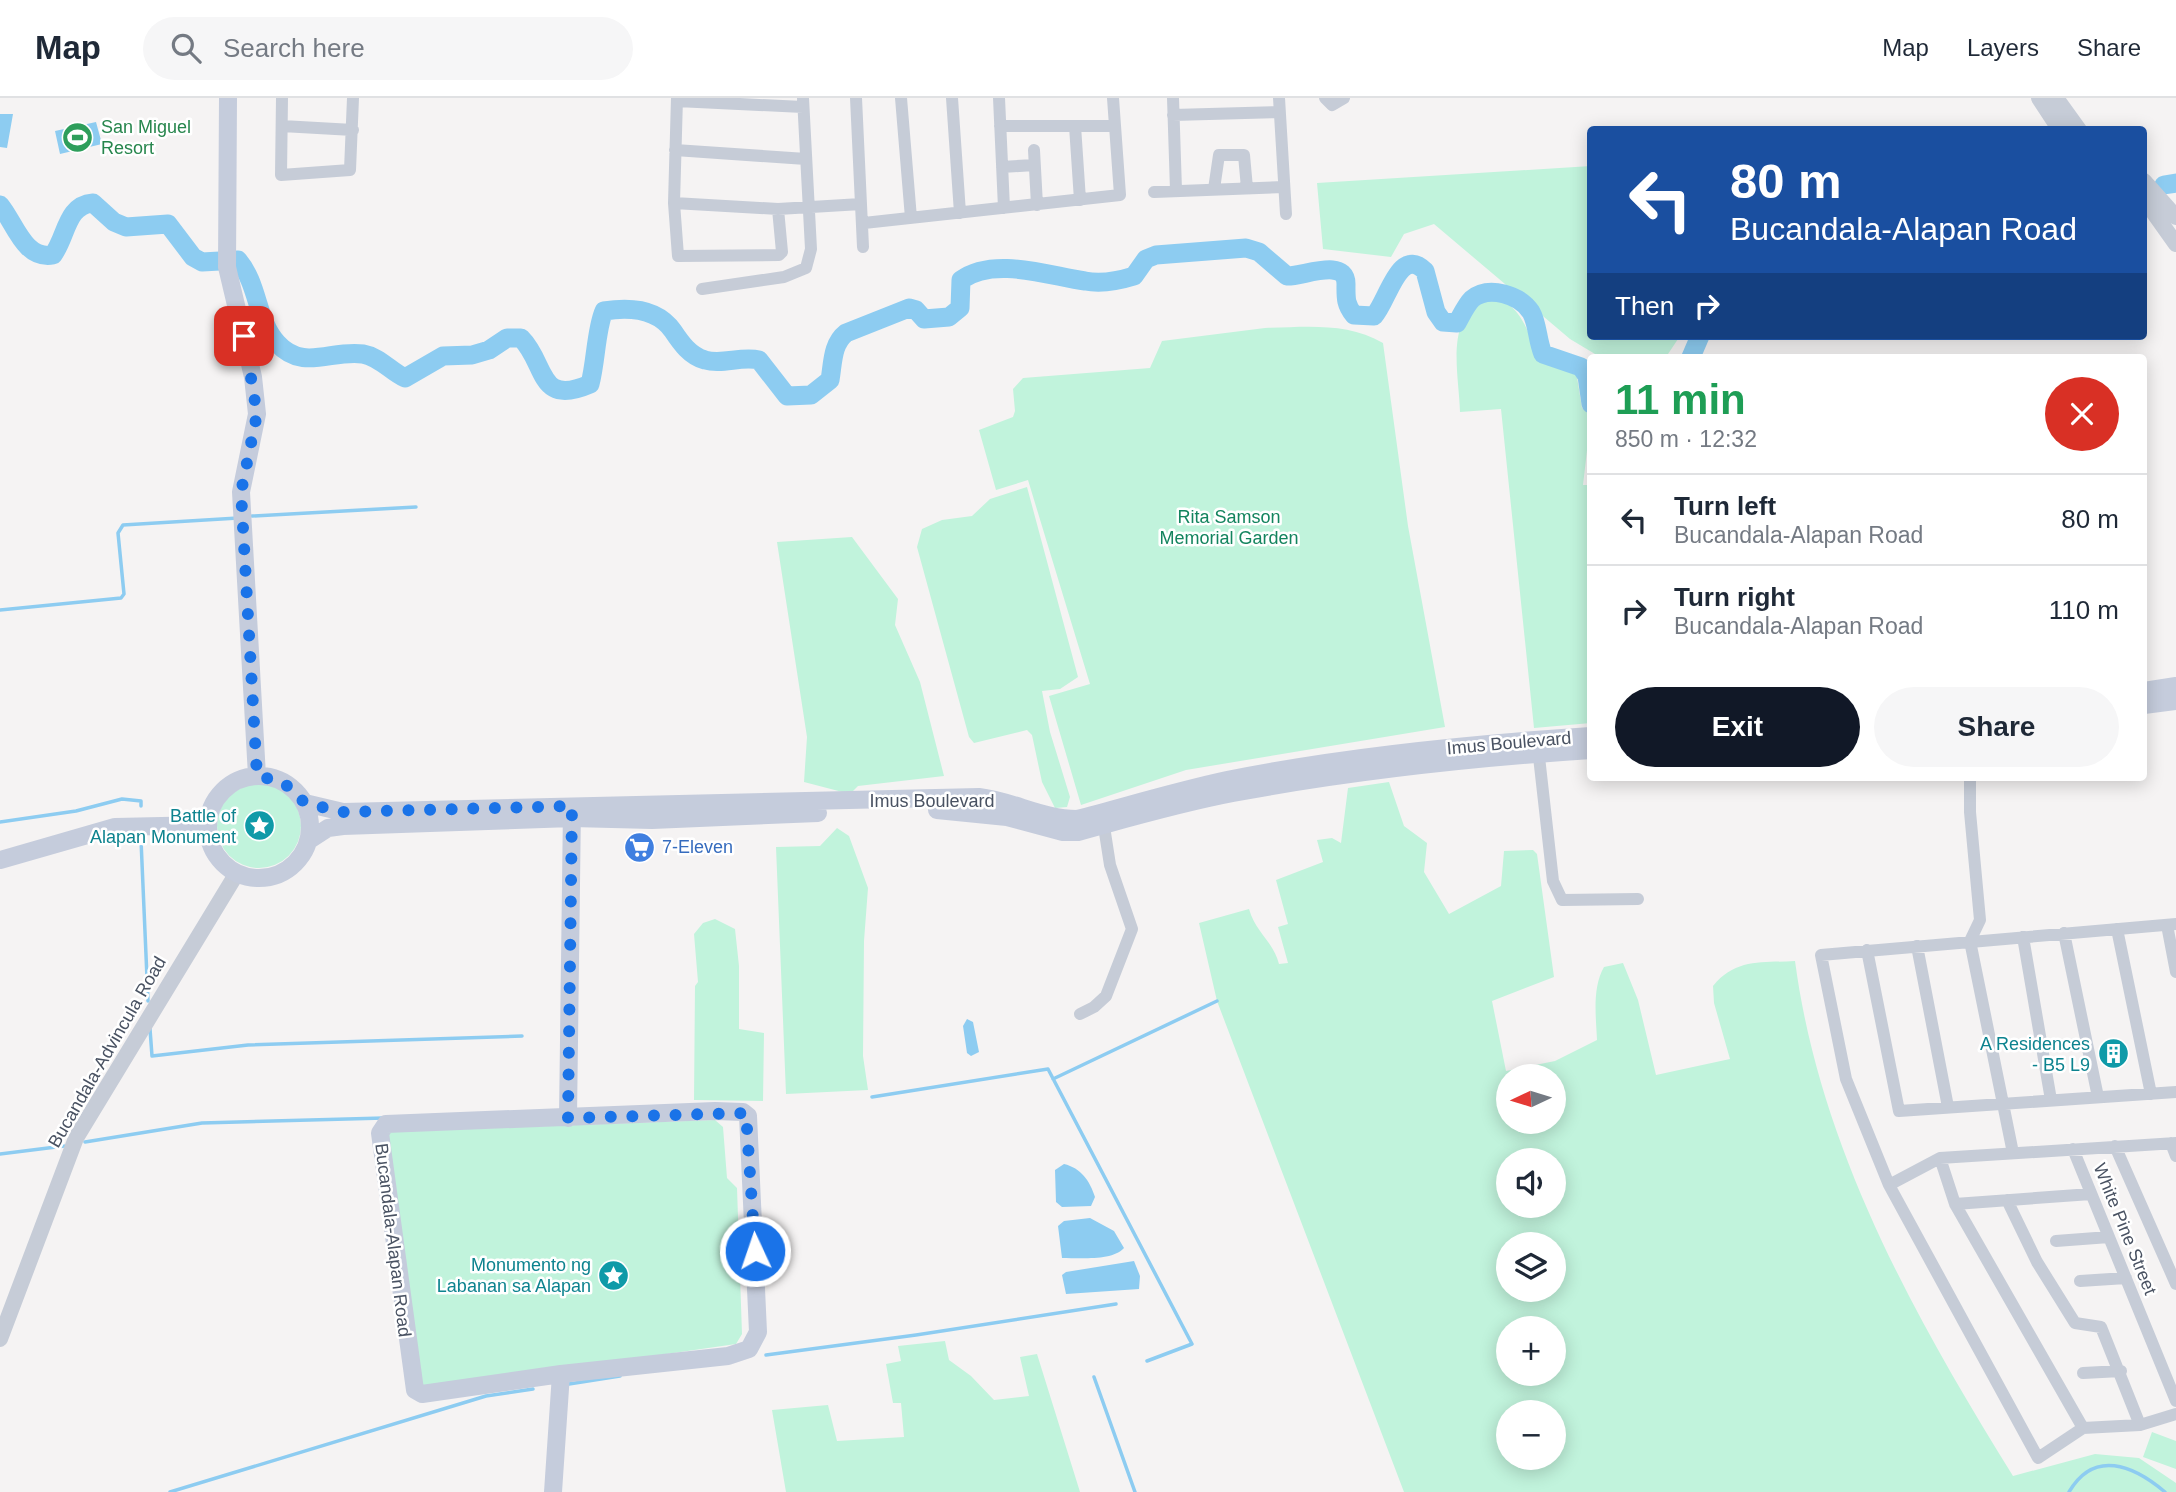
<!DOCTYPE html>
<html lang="en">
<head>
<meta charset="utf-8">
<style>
  :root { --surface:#fff; --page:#f6f6f7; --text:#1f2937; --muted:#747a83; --line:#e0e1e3; --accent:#111827 }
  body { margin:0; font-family:Helvetica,sans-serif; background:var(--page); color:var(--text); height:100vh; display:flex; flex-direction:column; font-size:26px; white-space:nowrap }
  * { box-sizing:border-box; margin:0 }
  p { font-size:23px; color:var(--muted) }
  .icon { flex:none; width:38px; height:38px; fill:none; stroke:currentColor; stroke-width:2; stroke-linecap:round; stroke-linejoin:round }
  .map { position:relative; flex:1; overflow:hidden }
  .panel { position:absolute; left:1587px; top:256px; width:560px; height:427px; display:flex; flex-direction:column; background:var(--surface); border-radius:7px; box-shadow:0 4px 18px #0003 }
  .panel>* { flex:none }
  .top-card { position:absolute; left:1587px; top:28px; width:560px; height:214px; border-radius:7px; box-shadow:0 4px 18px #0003; background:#1a4fa0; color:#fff; overflow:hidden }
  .needle { width:46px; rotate:266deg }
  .controls { position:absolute; left:1496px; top:966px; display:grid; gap:14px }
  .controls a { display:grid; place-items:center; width:70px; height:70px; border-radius:50%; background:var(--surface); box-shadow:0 4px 18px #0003; font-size:35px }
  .pin { position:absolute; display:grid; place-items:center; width:60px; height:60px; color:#fff; margin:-30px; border-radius:14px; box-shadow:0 4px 10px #0006 }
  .me { position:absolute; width:77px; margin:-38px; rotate:357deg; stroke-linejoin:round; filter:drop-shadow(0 0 5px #0008) }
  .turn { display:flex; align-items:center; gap:24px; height:147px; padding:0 28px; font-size:32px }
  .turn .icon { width:91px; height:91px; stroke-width:2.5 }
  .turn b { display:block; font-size:49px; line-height:60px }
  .then { display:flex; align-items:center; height:66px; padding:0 28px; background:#0003; gap:14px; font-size:26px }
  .round { display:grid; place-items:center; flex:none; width:74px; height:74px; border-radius:37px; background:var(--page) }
  .overview { display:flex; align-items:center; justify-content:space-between; height:119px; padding:0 28px }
  h1 { font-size:42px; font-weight:600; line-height:52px; color:#1e9e55 }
  .button { display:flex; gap:14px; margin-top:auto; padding:14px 28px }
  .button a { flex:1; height:80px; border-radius:42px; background:var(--accent); color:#fff; font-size:28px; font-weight:600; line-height:80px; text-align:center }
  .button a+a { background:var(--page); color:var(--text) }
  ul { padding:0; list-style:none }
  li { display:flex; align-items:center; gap:21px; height:91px; padding:0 28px; border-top:2px solid var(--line) }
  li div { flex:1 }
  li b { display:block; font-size:26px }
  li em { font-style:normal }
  header { display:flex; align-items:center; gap:42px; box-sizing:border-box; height:98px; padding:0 35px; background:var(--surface); border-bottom:2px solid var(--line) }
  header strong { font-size:33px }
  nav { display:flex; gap:38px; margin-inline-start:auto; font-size:24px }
  .search { width:490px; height:63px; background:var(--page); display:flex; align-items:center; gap:18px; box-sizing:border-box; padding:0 24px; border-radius:38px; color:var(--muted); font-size:26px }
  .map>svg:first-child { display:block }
  .green { fill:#c1f3dc; fill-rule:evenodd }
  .water { fill:#8dccf1 }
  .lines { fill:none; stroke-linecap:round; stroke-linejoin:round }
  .stream { stroke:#8dccf1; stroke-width:3.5 }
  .river { stroke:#8dccf1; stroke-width:19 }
  .minor { stroke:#c6ccd7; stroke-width:12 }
  .tertiary { stroke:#c6ccd7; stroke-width:16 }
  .secondary { stroke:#c5ccdc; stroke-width:18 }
  .route { stroke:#1a73e8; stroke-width:12; stroke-dasharray:0 21.6 }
  .labels { text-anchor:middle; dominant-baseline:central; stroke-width:5; stroke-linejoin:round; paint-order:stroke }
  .leisure-label { font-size:18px; fill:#27864d; stroke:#fff; text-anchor:start }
  .park-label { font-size:18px; fill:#13845e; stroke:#fff }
  .street-label { font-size:18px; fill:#495262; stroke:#fff }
  .culture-label { font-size:18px; fill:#0d838f; stroke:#fff; text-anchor:end }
  .shop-label { font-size:18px; fill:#366cbe; stroke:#fff; text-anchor:start }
</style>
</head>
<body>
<header>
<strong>Map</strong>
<div class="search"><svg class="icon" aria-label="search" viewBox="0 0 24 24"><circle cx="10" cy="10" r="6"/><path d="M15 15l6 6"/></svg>Search here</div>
<nav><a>Map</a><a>Layers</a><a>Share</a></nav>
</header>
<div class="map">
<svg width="2176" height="1394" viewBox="0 0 2176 1394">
  <rect width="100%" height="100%" fill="#f5f3f3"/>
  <!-- green -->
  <path class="green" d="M 1591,68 L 1591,238 L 1680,238 L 1666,259 L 1600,259 L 1570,241 L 1434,126 L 1404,136 L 1391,159 L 1323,151 L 1317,85 Z
    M 1486,200 C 1517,198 1529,233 1536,256 L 1553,266 L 1575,267 L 1582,310 L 1591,318 L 1583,387 L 1591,387 L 1591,625 L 1534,630 L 1501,311 L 1460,314 C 1459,276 1444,219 1486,200 Z
    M 1265,230 C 1306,229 1347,224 1383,245 L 1408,428 L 1445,629 L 1186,672 L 1081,707 L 1049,598 L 1090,586 L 1028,382 L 996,392 L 979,332 L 1013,319 L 1015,313 L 1013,291 L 1023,280 L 1150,270 L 1162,243 Z
    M 1027,389 L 1078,579 L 1060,591 L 1042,593 L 1050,634 L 1070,699 L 1067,709 L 1055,710 L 1042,684 L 1032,637 L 1027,632 L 974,645 L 969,639 L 917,449 L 922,431 L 942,422 L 972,418 L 990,401 Z
    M 852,439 L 898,501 L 895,527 L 920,584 L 944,678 L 858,688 L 850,696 L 804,684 L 807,639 L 777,444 Z
    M 1389,684 L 1404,728 L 1427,745 L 1424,774 L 1449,816 L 1501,788 L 1504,753 L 1533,752 L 1537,756 L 1554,879 L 1492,903 L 1506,973 L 1555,963 L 1597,942 C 1596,919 1592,890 1604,869 L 1623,865 L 1638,902 L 1656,977 L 1730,961 L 1714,905 L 1713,888 C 1736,860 1762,865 1795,863 C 1820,1051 1915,1220 2013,1378 L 2095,1356 L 2139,1360 L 2176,1385 L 2176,1394 L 1404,1394 L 1217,903 L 1199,825 L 1249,811 C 1256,835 1273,843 1279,866 L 1288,865 L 1278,829 L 1288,826 L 1276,782 L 1323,764 L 1317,742 L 1332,740 L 1341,745 L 1348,690 ZM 1508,978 L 1554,978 L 1554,1024 L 1508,1024 ZM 1508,1062 L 1554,1062 L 1554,1108 L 1508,1108 ZM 1508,1146 L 1554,1146 L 1554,1192 L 1508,1192 ZM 1508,1230 L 1554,1230 L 1554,1276 L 1508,1276 ZM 1508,1314 L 1554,1314 L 1554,1360 L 1508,1360 Z
    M217 728a42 42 0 1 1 84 0a42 42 0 1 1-84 0Z
    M 837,730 L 849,738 L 868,790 L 864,843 L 863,958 L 868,992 L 786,996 L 776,749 L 820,748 Z
    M 715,821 L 735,831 L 739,868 L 739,931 L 764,935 L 763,1003 L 694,1002 L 695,888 L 698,884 L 694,836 L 703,825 Z
    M 715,1022 L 723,1029 L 727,1080 L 737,1090 L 742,1236 L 736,1246 L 597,1266 L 542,1270 L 429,1291 L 421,1287 L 387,1034 Z
    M 945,1243 L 949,1262 L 971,1278 L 994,1302 L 1029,1298 L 1020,1259 L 1037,1256 L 1080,1394 L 786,1394 L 772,1312 L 828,1307 L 837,1343 L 904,1339 L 901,1305 L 893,1305 L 886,1266 L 901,1263 L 898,1248 Z
    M 2152,1334 L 2176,1343 L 2176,1371 L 2143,1359 Z"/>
  <!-- water -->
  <path class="water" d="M 0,16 L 13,16 L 7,50 L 0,49 Z
    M 96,24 L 102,46 L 60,56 L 55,33 Z
    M 967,921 L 973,924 L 979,954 L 971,958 L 967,955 L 963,928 Z
    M 1064,1066 C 1081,1070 1090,1083 1095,1099 L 1091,1108 L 1062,1109 L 1056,1104 L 1055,1072 Z
    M 1090,1120 L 1114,1133 L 1124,1150 C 1113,1163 1079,1160 1062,1160 L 1058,1128 L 1064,1123 Z
    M 1134,1163 L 1140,1178 L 1139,1191 L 1066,1196 L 1062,1177 L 1066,1174 Z"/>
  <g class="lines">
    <!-- stream -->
    <path class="stream" d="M 252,418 L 416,409
      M 0,512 L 121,500 L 124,496 L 118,435 L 123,427 L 238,420
      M 0,724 L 76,713 L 122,701 L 141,703 L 141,708
      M 141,742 L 148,903
      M 150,931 L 152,958 L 248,947 L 522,938
      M 1053,981 L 1217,903
      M 872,999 L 1048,971 L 1192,1246 L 1147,1263
      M 85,1044 L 202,1025 L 384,1020
      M 0,1056 L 64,1048
      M 766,1257 L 916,1237 L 1116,1206
      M 1094,1279 L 1135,1394
      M 569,1286 L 620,1278
      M 170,1394 L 486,1298 L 533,1291
      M 2069,1394 C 2094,1351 2133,1367 2165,1394"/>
    <!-- river -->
    <path class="river" d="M 2164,87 L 2176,85
      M 0,107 C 15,125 24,162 53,157 C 67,138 66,107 93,105 L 114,124 L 126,129 L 168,126 L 193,159 L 202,164 L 238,162 C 259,187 256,222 277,245 C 303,274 332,251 363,256 C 380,259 390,273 405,280 L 443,258 L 472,257 L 489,252 L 507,240 L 521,240 C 547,266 537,309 590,286 C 596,264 596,231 604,213 C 629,209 657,210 673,233 C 681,245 690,258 705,262 C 722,267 741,258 759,262 L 787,298 L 811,297 L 830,282 C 833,265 832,246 846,235 L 909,210 L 916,212 L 924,221 L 949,219 L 960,210 L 961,182 C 994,158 1049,178 1085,183 C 1101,186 1118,183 1134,178 L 1146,161 L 1156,157 L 1246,150 L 1259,154 L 1287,178 C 1302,179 1346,159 1346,186 C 1346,199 1345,206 1354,217 L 1374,218 C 1388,203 1399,147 1425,173 L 1436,214 L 1443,224 L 1457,225 C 1461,218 1466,207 1472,201 C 1489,187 1520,197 1531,214 C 1538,226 1537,242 1543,256 L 1581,269 L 1587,278 L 1591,306
      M 1691,259 L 1700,238"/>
    <!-- minor -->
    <path class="minor" d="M 282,0 L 281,77 L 350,72 L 353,0
      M 677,0 L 674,105 L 678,158 L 779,157 L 782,154 L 778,111
      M 856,0 L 863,149
      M 901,0 L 911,120
      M 952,0 L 960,115
      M 999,0 L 1004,110
      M 1173,0 L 1176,92
      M 1279,0 L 1286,116
      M 1325,0 L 1332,7 L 1344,0
      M 677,3 L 803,9
      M 1173,17 L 1279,14
      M 282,28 L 353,32
      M 1000,28 L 1114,28
      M 1075,28 L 1080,102
      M 675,52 L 806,61
      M 1034,52 L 1037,107
      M 1002,69 L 1034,67
      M 1214,91 L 1219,57 L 1244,57 L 1247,90
      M 1154,94 L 1284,89
      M 674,105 L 778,111 L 861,106
      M 864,125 L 1120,97 L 1113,0
      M 702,191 L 784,179 L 806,170 L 811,151 L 803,0
      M 1538,650 L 1553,783 L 1562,802 L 1638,801
      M 1970,679 L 1970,714 L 1980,822 L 1970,843 L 2013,1055
      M 2176,826 L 1821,857 L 1846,981 L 1889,1087 L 1940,1060 L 2176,1045
      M 2167,827 L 2176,874
      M 2117,831 L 2151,996
      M 2064,835 L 2098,999
      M 2023,839 L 2051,1002
      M 1917,848 L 1948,1009
      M 1867,852 L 1899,1013 L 2176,994
      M 1080,916 L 1094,909 L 1106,898 L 1132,831 L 1110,767 L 1103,722
      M 2171,1045 L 2176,1058
      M 2115,1048 L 2176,1186
      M 2073,1051 L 2176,1303
      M 1940,1060 L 1955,1106 L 2083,1330
      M 1889,1087 L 2038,1360 L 2083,1330 L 2140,1327 L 2176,1316
      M 2007,1102 L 2037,1164 L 2075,1225 L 2101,1229 L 2140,1327
      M 1955,1106 L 2091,1096
      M 2056,1143 L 2109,1139
      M 2080,1183 L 2126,1180
      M 2083,1275 L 2121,1273"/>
    <!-- tertiary -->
    <path class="tertiary" d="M 2039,0 L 2060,32
      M 2056,0 L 2079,32
      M 2144,83 L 2176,119
      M 2144,101 L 2176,146
      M 0,1241 L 76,1040 L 237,775"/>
    <!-- secondary -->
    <path class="secondary" d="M 228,0 L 227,169 L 253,279 L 257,316 L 241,394 L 257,678
      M 2144,593 L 2176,588
      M 2144,607 L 2176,603
      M208 729a51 51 0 1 1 102 0a51 51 0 1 1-102 0Z
      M 305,705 L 343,714 L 979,699 C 1013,703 1043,721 1077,721 C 1127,708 1176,693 1227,682 C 1346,658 1469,646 1591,638
      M 937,712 L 1007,719 L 1063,734 L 1078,734 C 1129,720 1180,705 1233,695 C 1351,673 1470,660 1591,652
      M 308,743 L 328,730 L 343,728 L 572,720 L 652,722 L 818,715
      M 0,762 L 115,729 L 208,727
      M 715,1013 L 743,1014 L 748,1018 L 758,1234 L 749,1251 L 728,1258 L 561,1276 L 422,1296 L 415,1292 L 380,1035 L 386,1026 Z
      M 568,1020 L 572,709
      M 553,1394 L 561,1276"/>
  </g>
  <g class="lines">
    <!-- route -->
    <path class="route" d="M 244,238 L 257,316 L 241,394 L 257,678 L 283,684 L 305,705 L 343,714 L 572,708 L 568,1020 L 746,1015 L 755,1153"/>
  </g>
  <!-- icons -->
  <defs>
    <symbol id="stadium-disc" viewBox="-11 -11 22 22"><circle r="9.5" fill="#2e9e5b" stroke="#fff"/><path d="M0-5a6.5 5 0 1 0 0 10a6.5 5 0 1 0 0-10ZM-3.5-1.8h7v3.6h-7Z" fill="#fff"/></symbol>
    <symbol id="sight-disc" viewBox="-11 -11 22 22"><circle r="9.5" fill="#0f9aa8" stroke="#fff"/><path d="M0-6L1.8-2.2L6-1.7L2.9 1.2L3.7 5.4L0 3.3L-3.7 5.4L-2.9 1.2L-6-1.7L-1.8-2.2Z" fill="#fff"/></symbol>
    <symbol id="supermarket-disc" viewBox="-11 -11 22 22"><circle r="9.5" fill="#3f7fe0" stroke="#fff"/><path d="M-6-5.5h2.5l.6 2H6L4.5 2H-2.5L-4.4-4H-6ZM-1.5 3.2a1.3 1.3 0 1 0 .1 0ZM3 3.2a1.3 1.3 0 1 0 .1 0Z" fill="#fff"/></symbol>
    <symbol id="building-disc" viewBox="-11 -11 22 22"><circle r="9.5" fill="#0f9aa8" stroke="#fff"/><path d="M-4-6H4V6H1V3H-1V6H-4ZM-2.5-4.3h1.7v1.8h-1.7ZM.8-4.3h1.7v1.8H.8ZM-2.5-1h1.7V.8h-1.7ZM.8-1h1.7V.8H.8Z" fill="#fff"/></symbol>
  </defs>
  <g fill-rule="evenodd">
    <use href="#stadium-disc" x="60" y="22" width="35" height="35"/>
    <use href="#sight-disc" x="242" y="710" width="35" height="35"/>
    <use href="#supermarket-disc" x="622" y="732" width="35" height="35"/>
    <use href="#building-disc" x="2096" y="938" width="35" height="35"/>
    <use href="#sight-disc" x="596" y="1160" width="35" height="35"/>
  </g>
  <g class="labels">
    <!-- leisure labels -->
    <g class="leisure-label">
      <text x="101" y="29">San Miguel<tspan x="101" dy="21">Resort</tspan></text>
    </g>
    <!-- park labels -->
    <g class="park-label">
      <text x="1229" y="419">Rita Samson<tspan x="1229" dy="21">Memorial Garden</tspan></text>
    </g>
    <!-- street labels -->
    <g class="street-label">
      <text transform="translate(1509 645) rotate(-5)">Imus Boulevard</text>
      <text x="932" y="703">Imus Boulevard</text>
      <text transform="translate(107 954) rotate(-60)">Bucandala-Advincula Road</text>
      <text transform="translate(2125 1131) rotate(68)">White Pine Street</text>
      <text transform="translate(393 1142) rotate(83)">Bucandala-Alapan Road</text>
    </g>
    <!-- culture labels -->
    <g class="culture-label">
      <text x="236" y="718">Battle of<tspan x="236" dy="21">Alapan Monument</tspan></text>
      <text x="2090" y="946">A Residences<tspan x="2090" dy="21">- B5 L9</tspan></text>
      <text x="591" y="1167">Monumento ng<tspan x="591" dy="21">Labanan sa Alapan</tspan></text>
    </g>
    <!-- shop labels -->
    <g class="shop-label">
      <text x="662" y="749">7-Eleven</text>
    </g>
  </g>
</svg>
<div class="controls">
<a><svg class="needle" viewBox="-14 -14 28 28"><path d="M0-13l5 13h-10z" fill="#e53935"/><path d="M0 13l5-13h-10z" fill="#747a83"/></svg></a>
<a><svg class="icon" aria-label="sound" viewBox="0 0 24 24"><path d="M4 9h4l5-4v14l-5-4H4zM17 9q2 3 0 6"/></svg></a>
<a><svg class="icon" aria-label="layers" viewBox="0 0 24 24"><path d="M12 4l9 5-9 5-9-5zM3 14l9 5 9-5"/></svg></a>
<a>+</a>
<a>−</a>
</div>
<div class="pin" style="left:244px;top:238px;background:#d93025"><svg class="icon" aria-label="arrive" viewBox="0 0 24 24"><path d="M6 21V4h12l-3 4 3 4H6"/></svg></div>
<svg class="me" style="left:755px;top:1153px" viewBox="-20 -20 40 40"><circle r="17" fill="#1a73e8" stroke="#fff" stroke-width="3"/><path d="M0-11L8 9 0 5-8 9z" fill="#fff"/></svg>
<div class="top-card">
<div class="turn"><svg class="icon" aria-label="left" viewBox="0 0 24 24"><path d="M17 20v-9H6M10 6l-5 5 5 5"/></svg><div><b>80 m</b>Bucandala-Alapan Road</div></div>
<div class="then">Then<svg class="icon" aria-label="right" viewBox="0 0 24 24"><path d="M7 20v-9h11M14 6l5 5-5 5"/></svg></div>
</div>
<section class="panel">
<div class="overview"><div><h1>11 min</h1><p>850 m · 12:32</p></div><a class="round" style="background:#d93025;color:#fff"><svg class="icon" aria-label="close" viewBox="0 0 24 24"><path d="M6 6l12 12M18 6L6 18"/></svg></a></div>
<ul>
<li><svg class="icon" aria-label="left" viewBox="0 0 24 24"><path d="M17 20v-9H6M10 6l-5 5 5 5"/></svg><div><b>Turn left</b><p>Bucandala-Alapan Road</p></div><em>80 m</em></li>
<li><svg class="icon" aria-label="right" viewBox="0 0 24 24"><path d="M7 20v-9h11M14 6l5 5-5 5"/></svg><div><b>Turn right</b><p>Bucandala-Alapan Road</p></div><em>110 m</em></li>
</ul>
<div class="button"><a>Exit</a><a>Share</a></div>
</section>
</div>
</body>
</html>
